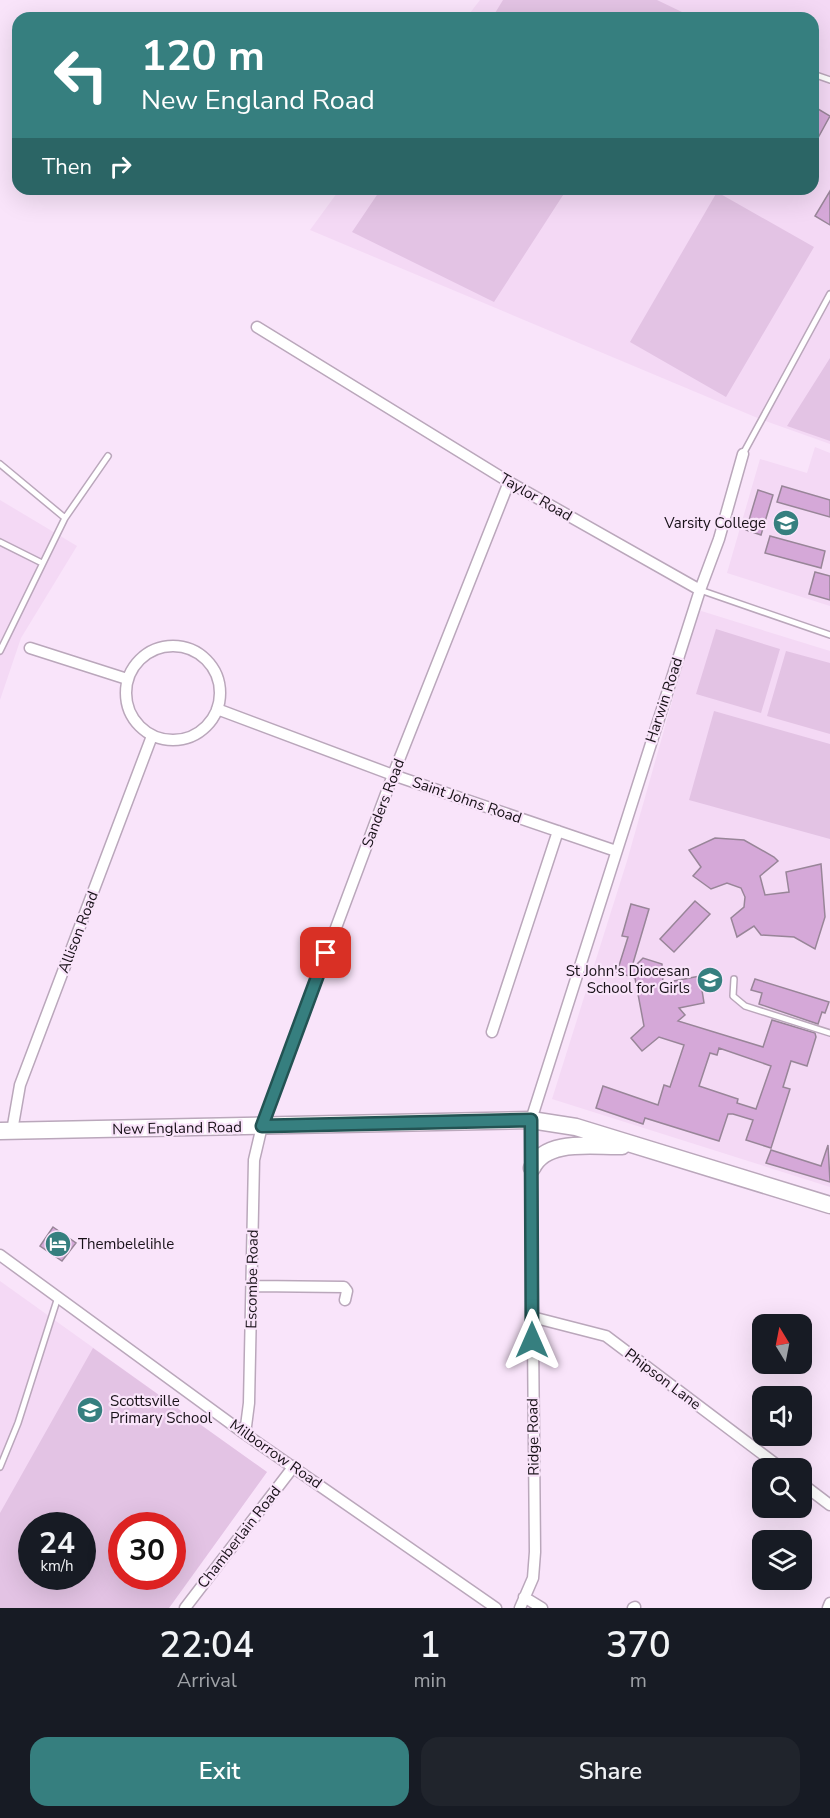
<!DOCTYPE html>
<html lang="en">
<head>
<meta charset="utf-8">
<style>
  :root { --surface:#171b24; --page:#20242c; --text:#f1f3f6; --muted:#9ea1a6; --accent:#367f7f }
  body { margin:0; font-family:"Nunito Sans",sans-serif; background:var(--page); color:var(--text); height:100vh; display:flex; flex-direction:column; font-size:22px; white-space:nowrap }
  * { box-sizing:border-box; margin:0 }
  p { font-size:20px; color:var(--muted) }
  .icon { flex:none; width:33px; height:33px; fill:none; stroke:currentColor; stroke-width:2; stroke-linecap:round; stroke-linejoin:round }
  .map { position:relative; height:1608px; overflow:hidden }
  .sheet { display:flex; flex-direction:column; background:var(--surface); flex:1 }
  .sheet>* { flex:none }
  .hud { position:absolute; left:12px; top:12px; width:807px; height:183px; border-radius:18px; box-shadow:0 6px 24px #0002; background:#367f7f; color:#fff; overflow:hidden }
  .needle { width:39px; rotate:350deg }
  .buttons { position:absolute; left:752px; top:1314px; display:grid; gap:12px }
  .buttons a { display:grid; place-items:center; width:60px; height:60px; border-radius:12px; background:var(--surface); box-shadow:0 6px 24px #0002; font-size:30px }
  .speed { position:absolute; left:18px; top:1512px; display:flex; gap:12px; font-size:30px; font-weight:700; text-align:center }
  .speed>* { display:grid; place-content:center; width:78px; height:78px; border-radius:50%; background:var(--surface); box-shadow:0 6px 24px #0002; line-height:1 }
  .speed small { font-size:15px; font-weight:400 }
  .speed .limit { border:9px solid #d22; background:#fff; color:#111 }
  .pin { position:absolute; display:grid; place-items:center; width:51px; height:51px; color:#fff; margin:-26px; border-radius:12px; box-shadow:0 3px 9px #0006 }
  .me { position:absolute; width:66px; margin:-33px; rotate:0deg; stroke-linejoin:round; filter:drop-shadow(0 0 4px #0008) }
  .turn { display:flex; align-items:center; gap:21px; height:126px; padding:0 30px; font-size:27px }
  .turn .icon { width:78px; height:78px; stroke-width:2.5 }
  .turn b { display:block; font-size:42px; line-height:51px }
  .then { display:flex; align-items:center; height:57px; padding:0 30px; background:#0003; gap:12px; font-size:22px }
  .eta { display:flex; justify-content:space-evenly; align-items:center; height:102px; text-align:center }
  .eta b { font-size:36px; font-weight:600; line-height:42px }
  .cta { display:flex; gap:12px; margin-top:auto; padding:12px 30px }
  .cta a { flex:1; height:69px; border-radius:18px; background:var(--accent); color:#fff; font-size:24px; font-weight:600; line-height:69px; text-align:center }
  .cta a+a { background:var(--page); color:var(--text) }
  .map>svg:first-child { display:block }
  .built { fill:#f4d9f5; fill-rule:evenodd }
  .green { fill:#e3c3e4; fill-rule:evenodd }
  .building { fill:#d5a8d8; stroke:#988598; stroke-width:1.5; fill-rule:evenodd }
  .lines { fill:none; stroke-linecap:round; stroke-linejoin:round }
  .lane-casing { stroke:#baa7bb; stroke-width:8 }
  .street-casing { stroke:#baa7bb; stroke-width:13 }
  .secondary-casing { stroke:#baa7bb; stroke-width:19 }
  .lane { stroke:#fff; stroke-width:5 }
  .street { stroke:#fff; stroke-width:10 }
  .secondary { stroke:#fff; stroke-width:16 }
  .route-casing { stroke:#235353; stroke-width:15 }
  .route { stroke:#367f7f; stroke-width:10 }
  .labels { text-anchor:middle; dominant-baseline:central; stroke-width:4.5; stroke-linejoin:round; paint-order:stroke }
  .street-label { font-size:15px; fill:#181118; stroke:#f9e4fa }
  .poi-label { font-size:15px; fill:#181118; stroke:#f9e4fa; text-anchor:end }
</style>
</head>
<body>
<div class="map">
<svg width="830" height="1608" viewBox="0 0 830 1608">
  <rect width="100%" height="100%" fill="#f9e4fa"/>
  <!-- built -->
  <path class="built" d="M 480,0 L 830,0 L 830,444 L 760,419 L 310,230 L 340,189 L 813,189 L 813,18 L 466,18 Z
    M 815,447 L 830,453 L 830,606 L 727,573 L 760,459 L 807,473 Z
    M 0,500 L 77,546 L 21,638 L 0,700 Z
    M 698,610 L 830,651 L 830,1187 L 552,1099 L 627,861 Z
    M 0,1281 L 267,1472 L 169,1608 L 0,1608 ZM 32,1526 L 82,1526 L 82,1576 L 32,1576 ZM 122,1526 L 172,1526 L 172,1576 L 122,1576 Z"/>
  <!-- green -->
  <path class="green" d="M 503,0 L 657,0 L 682,12 L 678,18 L 492,18 Z
    M 381,189 L 567,189 L 494,302 L 352,232 Z
    M 717,192 L 814,247 L 726,397 L 630,342 Z
    M 830,358 L 830,441 L 787,426 Z
    M 716,629 L 780,649 L 761,713 L 696,694 Z
    M 786,651 L 830,663 L 830,734 L 767,716 Z
    M 714,711 L 830,744 L 830,839 L 689,800 Z
    M 93,1348 L 267,1472 L 169,1608 L 0,1608 L 0,1513 ZM 32,1526 L 82,1526 L 82,1576 L 32,1576 ZM 122,1526 L 172,1526 L 172,1576 L 122,1576 Z"/>
  <!-- building -->
  <path class="building" d="M 813,106 L 830,116 L 813,147 Z
    M 830,191 L 830,225 L 815,216 Z
    M 782,486 L 830,500 L 830,517 L 777,502 Z
    M 758,490 L 773,495 L 761,535 L 746,530 Z
    M 770,536 L 825,551 L 821,568 L 765,553 Z
    M 815,572 L 830,576 L 830,600 L 809,594 Z
    M 715,838 L 744,840 L 774,857 L 778,861 L 760,876 L 765,895 L 789,892 L 786,872 L 821,864 L 825,917 L 815,949 L 794,937 L 761,935 L 754,926 L 737,937 L 731,918 L 744,907 L 745,897 L 741,888 L 727,883 L 711,889 L 693,876 L 701,867 L 689,850 Z
    M 695,901 L 710,914 L 674,952 L 660,939 Z
    M 631,904 L 649,909 L 631,970 L 643,958 L 662,964 L 663,983 L 700,976 L 711,979 L 713,988 L 702,990 L 704,1003 L 679,1008 L 685,1015 L 678,1021 L 763,1047 L 772,1020 L 815,1033 L 816,1037 L 807,1066 L 791,1061 L 783,1087 L 790,1089 L 771,1148 L 746,1140 L 753,1120 L 733,1114 L 728,1114 L 719,1141 L 645,1118 L 643,1124 L 596,1108 L 603,1086 L 658,1105 L 664,1085 L 670,1087 L 684,1045 L 659,1037 L 642,1051 L 631,1038 L 644,1026 L 635,978 L 617,972 L 628,937 L 622,936 ZM 719,1048 L 771,1066 L 756,1109 L 737,1103 L 738,1099 L 699,1086 L 710,1053 L 717,1055 Z
    M 755,979 L 829,1002 L 825,1013 L 822,1012 L 818,1024 L 759,1004 L 762,993 L 751,990 Z
    M 828,1145 L 830,1182 L 766,1163 L 771,1150 L 821,1166 Z
    M 53,1227 L 76,1243 L 62,1261 L 40,1246 Z"/>
  <g class="lines">
    <defs>
      <path id="lane" d="M 813,74 L 830,80
        M 743,454 L 830,294
        M 0,464 L 65,518
        M 0,542 L 42,563
        M 700,590 L 830,635
        M 0,651 L 65,518 L 108,456
        M 734,979 L 733,996 L 745,1006 L 830,1033
        M 0,1467 L 18,1423 L 58,1297"/>
      <path id="street" d="M 257,327 L 509,482 L 700,590
        M126 693a47 47 0 1 1 94 0a47 47 0 1 1-94 0Z
        M 30,648 L 127,679
        M 217,709 L 393,775 L 616,851
        M 492,1032 L 558,831
        M 12,1131 L 20,1085 L 152,736
        M 0,1255 L 245,1434 L 496,1608
        M 252,1286 L 344,1287 L 347,1291 L 345,1300
        M 532,1317 L 606,1336 L 781,1468
        M 245,1434 L 249,1403 L 254,1160 L 262,1126 L 393,775 L 509,482
        M 801,1483 L 830,1505
        M 524,1597 L 542,1608
        M 185,1608 L 294,1466
        M 520,1608 L 533,1578 L 535,1552 L 531,1120 L 700,590 L 719,539 L 743,454
        M 633,1608 L 635,1607
        M 828,1608 L 830,1603"/>
      <path id="secondary" d="M 0,1131 L 531,1120 L 576,1127 L 830,1205
        M 532,1168 C 546,1138 594,1147 622,1146"/>
    </defs>
    <!-- lane casing -->
    <use href="#lane" class="lane-casing"/>
    <!-- street casing -->
    <use href="#street" class="street-casing"/>
    <!-- secondary casing -->
    <use href="#secondary" class="secondary-casing"/>
    <!-- lane -->
    <use href="#lane" class="lane"/>
    <!-- street -->
    <use href="#street" class="street"/>
    <!-- secondary -->
    <use href="#secondary" class="secondary"/>
  </g>
  <g class="lines">
    <defs>
      <path id="route" d="M 326,953 L 262,1126 L 531,1120 L 532,1340"/>
    </defs>
    <!-- route casing -->
    <use href="#route" class="route-casing"/>
    <!-- route -->
    <use href="#route" class="route"/>
  </g>
  <!-- icons -->
  <defs>
    <symbol id="university-disc" viewBox="-11 -11 22 22"><circle r="9.5" fill="#367f7f" stroke="#f9e4fa"/><path d="M0-5L7-2L0 1L-7-2ZM-4 1L0 2.5L4 1V4Q0 6-4 4Z" fill="#fff"/></symbol>
    <symbol id="school-disc" viewBox="-11 -11 22 22"><circle r="9.5" fill="#367f7f" stroke="#f9e4fa"/><path d="M0-5L7-2L0 1L-7-2ZM-4 1L0 2.5L4 1V4Q0 6-4 4Z" fill="#fff"/></symbol>
    <symbol id="hotel-disc" viewBox="-11 -11 22 22"><circle r="9.5" fill="#367f7f" stroke="#f9e4fa"/><path d="M-6-4.5h1.5V1H6V5H4.5V3h-9V5H-6ZM-4 0a1.8 1.8 0 1 1 3.6 0ZM.5 0V-2.5h3Q6-2.5 6 0Z" fill="#fff"/></symbol>
  </defs>
  <g fill-rule="evenodd">
    <use href="#university-disc" x="771" y="508" width="30" height="30"/>
    <use href="#school-disc" x="695" y="965" width="30" height="30"/>
    <use href="#hotel-disc" x="43" y="1229" width="30" height="30"/>
    <use href="#school-disc" x="75" y="1395" width="30" height="30"/>
  </g>
  <g class="labels">
    <!-- street labels -->
    <g class="street-label">
      <text transform="translate(536 497) rotate(30)">Taylor Road</text>
      <text transform="translate(664 700) rotate(-72)">Harwin Road</text>
      <text transform="translate(467 800) rotate(19)">Saint Johns Road</text>
      <text transform="translate(383 803) rotate(-69)">Sanders Road</text>
      <text transform="translate(78 932) rotate(-69)">Allison Road</text>
      <text transform="translate(177 1128) rotate(-1)">New England Road</text>
      <text transform="translate(252 1279) rotate(-89)">Escombe Road</text>
      <text transform="translate(663 1379) rotate(37)">Phipson Lane</text>
      <text transform="translate(533 1437) rotate(-91)">Ridge Road</text>
      <text transform="translate(276 1454) rotate(35)">Milborrow Road</text>
      <text transform="translate(239 1537) rotate(-52)">Chamberlain Road</text>
    </g>
    <!-- poi labels -->
    <g class="poi-label">
      <text x="766" y="523">Varsity College</text>
      <text x="690" y="971">St John's Diocesan<tspan x="690" dy="17">School for Girls</tspan></text>
      <text x="78" y="1244" text-anchor="start">Thembelelihle</text>
      <text x="110" y="1401" text-anchor="start">Scottsville<tspan x="110" dy="17">Primary School</tspan></text>
    </g>
  </g>
</svg>
<div class="buttons">
<a><svg class="needle" viewBox="-14 -14 28 28"><path d="M0-13l5 13h-10z" fill="#e53935"/><path d="M0 13l5-13h-10z" fill="#9ea1a6"/></svg></a>
<a><svg class="icon" aria-label="sound" viewBox="0 0 24 24"><path d="M4 9h4l5-4v14l-5-4H4zM17 9q2 3 0 6"/></svg></a>
<a><svg class="icon" aria-label="search" viewBox="0 0 24 24"><circle cx="10" cy="10" r="6"/><path d="M15 15l6 6"/></svg></a>
<a><svg class="icon" aria-label="layers" viewBox="0 0 24 24"><path d="M12 4l9 5-9 5-9-5zM3 14l9 5 9-5"/></svg></a>
</div>
<div class="speed"><div>24<small>km/h</small></div><div class="limit">30</div></div>
<div class="pin" style="left:326px;top:953px;background:#d93025"><svg class="icon" aria-label="arrive" viewBox="0 0 24 24"><path d="M6 21V4h12l-3 4 3 4H6"/></svg></div>
<svg class="me" style="left:532px;top:1340px" viewBox="-20 -20 40 40"><path d="M0-17L14 15 0 8-14 15z" fill="#367f7f" stroke="#fff" stroke-width="4"/></svg>
<div class="hud">
<div class="turn"><svg class="icon" aria-label="left" viewBox="0 0 24 24"><path d="M17 20v-9H6M10 6l-5 5 5 5"/></svg><div><b>120 m</b>New England Road</div></div>
<div class="then">Then<svg class="icon" aria-label="right" viewBox="0 0 24 24"><path d="M7 20v-9h11M14 6l5 5-5 5"/></svg></div>
</div>
</div>
<section class="sheet">
<div class="eta">
<div><b>22:04</b><p>Arrival</p></div>
<div><b>1</b><p>min</p></div>
<div><b>370</b><p>m</p></div>
</div>
<div class="cta"><a>Exit</a><a>Share</a></div>
</section>
</body>
</html>
